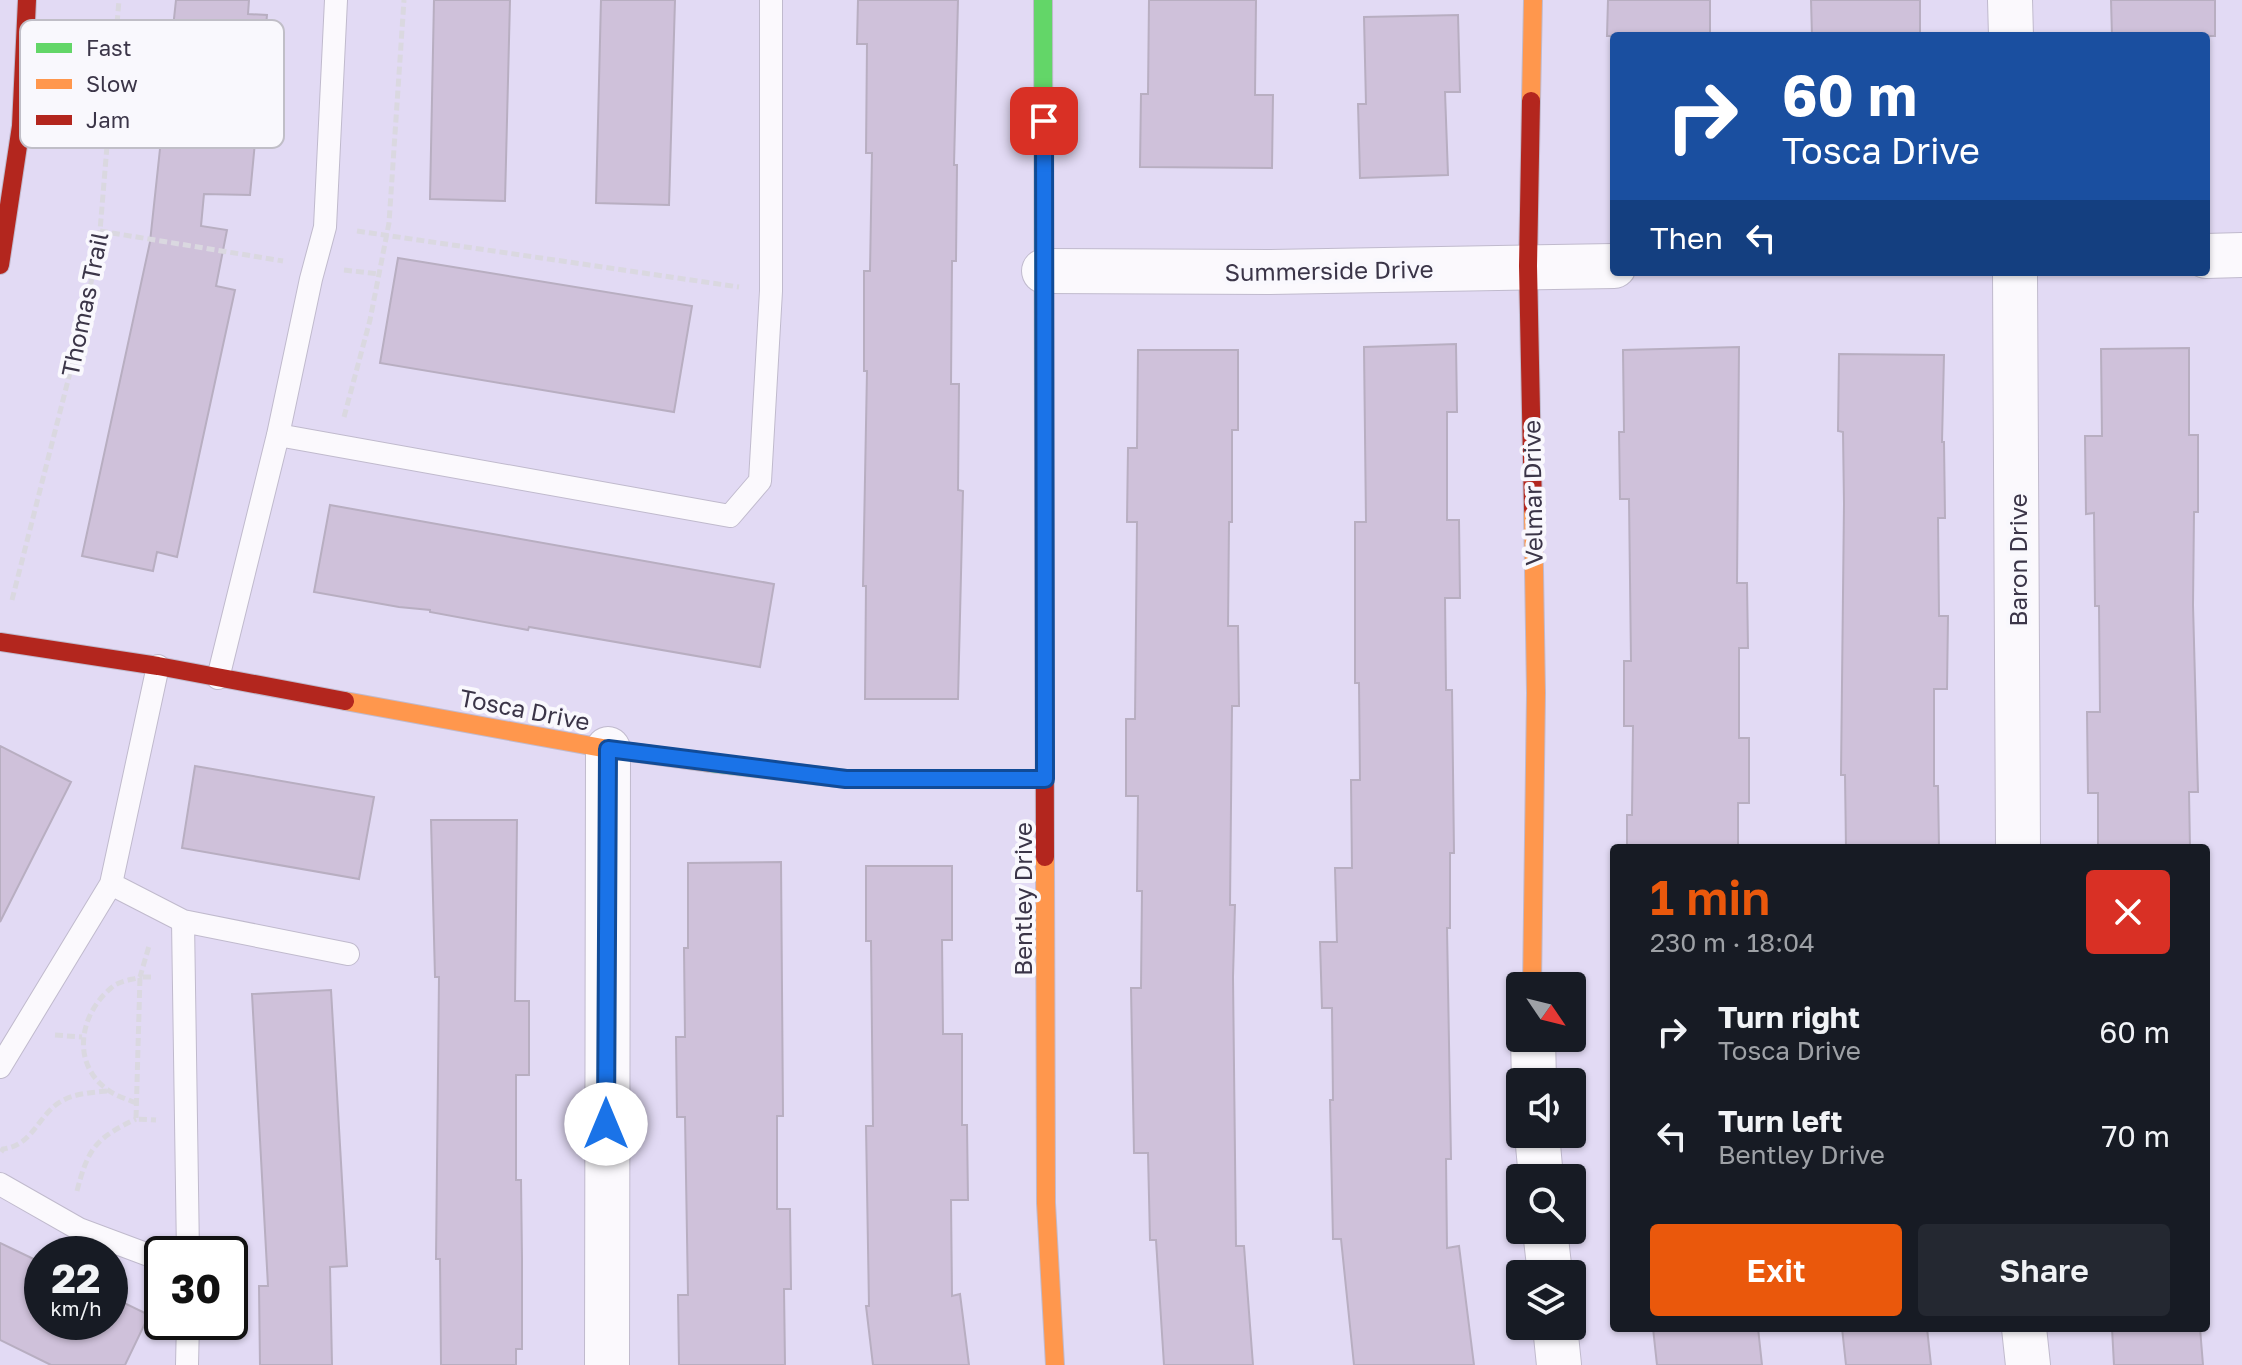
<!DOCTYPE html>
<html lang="en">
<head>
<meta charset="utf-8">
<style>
  :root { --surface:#171b24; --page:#242831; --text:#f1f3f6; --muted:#9ea1a6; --accent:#ea580c }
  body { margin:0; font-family:"Golos Text",sans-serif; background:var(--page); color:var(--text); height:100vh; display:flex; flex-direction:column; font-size:30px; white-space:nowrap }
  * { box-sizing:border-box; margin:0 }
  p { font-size:26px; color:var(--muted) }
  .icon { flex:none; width:44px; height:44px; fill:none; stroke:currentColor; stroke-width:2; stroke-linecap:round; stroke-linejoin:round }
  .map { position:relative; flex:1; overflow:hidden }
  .drawer { position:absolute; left:1610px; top:844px; width:600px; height:488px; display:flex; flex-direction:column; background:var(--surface); border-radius:8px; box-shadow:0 2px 6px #0004 }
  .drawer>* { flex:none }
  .banner { position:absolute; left:1610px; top:32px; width:600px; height:244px; border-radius:8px; box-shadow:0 2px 6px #0004; background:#1a4fa0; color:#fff; overflow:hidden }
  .needle { width:52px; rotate:125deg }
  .fabs { position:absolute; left:1506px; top:972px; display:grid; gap:16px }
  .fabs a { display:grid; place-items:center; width:80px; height:80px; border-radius:8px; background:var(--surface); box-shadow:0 2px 6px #0004; font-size:40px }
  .speed { position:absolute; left:24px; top:1236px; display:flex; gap:16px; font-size:40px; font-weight:700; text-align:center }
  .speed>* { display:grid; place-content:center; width:104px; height:104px; border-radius:50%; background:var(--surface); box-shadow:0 2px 6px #0004; line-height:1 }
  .speed small { font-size:20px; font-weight:400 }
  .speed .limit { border:4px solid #111; border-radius:12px; background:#fff; color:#111 }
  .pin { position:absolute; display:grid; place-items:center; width:68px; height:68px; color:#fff; margin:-34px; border-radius:16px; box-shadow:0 4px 12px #0006 }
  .me { position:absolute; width:88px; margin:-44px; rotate:0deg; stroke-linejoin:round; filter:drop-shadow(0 0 6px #0008) }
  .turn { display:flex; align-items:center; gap:28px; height:168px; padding:0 40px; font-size:36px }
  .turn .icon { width:104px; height:104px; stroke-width:2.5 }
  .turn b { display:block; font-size:56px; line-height:68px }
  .then { display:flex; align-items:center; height:76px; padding:0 40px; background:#0003; gap:16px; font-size:30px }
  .round { display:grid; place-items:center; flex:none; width:84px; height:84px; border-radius:8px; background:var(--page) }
  .summary { display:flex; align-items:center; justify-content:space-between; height:136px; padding:0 40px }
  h1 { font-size:48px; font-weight:600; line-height:60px; color:var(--accent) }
  .primary-button { display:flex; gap:16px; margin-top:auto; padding:16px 40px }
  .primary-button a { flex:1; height:92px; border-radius:8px; background:var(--accent); color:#fff; font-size:32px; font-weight:600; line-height:92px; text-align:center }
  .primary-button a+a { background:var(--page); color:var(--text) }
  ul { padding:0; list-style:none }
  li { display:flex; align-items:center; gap:24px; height:104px; padding:0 40px }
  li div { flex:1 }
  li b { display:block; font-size:30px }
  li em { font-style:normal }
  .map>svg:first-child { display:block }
  .building { fill:#cfc1da; stroke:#b8aec1; stroke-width:2 }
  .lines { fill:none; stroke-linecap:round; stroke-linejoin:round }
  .lane-casing { stroke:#c0bacd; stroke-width:24 }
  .street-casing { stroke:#c0bacd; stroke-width:46 }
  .fast-casing { stroke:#c0bacd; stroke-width:20 }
  .slow-casing { stroke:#c0bacd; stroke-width:20 }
  .jam-casing { stroke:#c0bacd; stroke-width:20 }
  .path { stroke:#dad8e0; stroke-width:5; stroke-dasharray:8 4; stroke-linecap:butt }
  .lane { stroke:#fbf9fd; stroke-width:22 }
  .street { stroke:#fbf9fd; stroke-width:44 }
  .fast { stroke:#63d668; stroke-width:18 }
  .slow { stroke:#ff974d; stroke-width:18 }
  .jam { stroke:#b3261e; stroke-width:18 }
  .route-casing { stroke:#114b97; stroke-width:20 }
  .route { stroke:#1a73e8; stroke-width:14 }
  .labels { text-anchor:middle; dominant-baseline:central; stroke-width:8; stroke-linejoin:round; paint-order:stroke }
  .street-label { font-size:24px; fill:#3b3548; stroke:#f9f8fd }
  .key { fill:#f9f8fd; stroke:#c0bec7; stroke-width:2 }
  .key-label { font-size:22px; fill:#3b3548 }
</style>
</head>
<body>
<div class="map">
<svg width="2242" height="1365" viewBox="0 0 2242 1365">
  <rect width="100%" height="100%" fill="#e2daf4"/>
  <!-- building -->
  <path class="building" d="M 176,0 L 249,0 L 248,14 L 267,15 L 250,195 L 204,194 L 201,226 L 227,230 L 216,286 L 235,290 L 177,557 L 157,552 L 153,571 L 82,556 L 150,242 Z
    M 434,0 L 510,0 L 505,201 L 430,199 Z
    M 601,0 L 675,0 L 669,205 L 596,203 Z
    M 858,0 L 958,0 L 954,165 L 957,165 L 956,261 L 952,261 L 951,384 L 959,384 L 958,490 L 963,491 L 958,699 L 865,699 L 866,586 L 863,586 L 867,371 L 864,371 L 864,271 L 870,271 L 872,153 L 866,153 L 867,44 L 857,44 Z
    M 1149,0 L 1256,0 L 1255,95 L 1273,95 L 1272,168 L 1140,167 L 1141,94 L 1148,94 Z
    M 1608,0 L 1710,0 L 1710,36 L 1607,36 Z
    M 1811,0 L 1920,0 L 1920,36 L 1812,36 Z
    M 2111,0 L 2215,0 L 2215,36 L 2112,36 Z
    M 1458,15 L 1460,92 L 1445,92 L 1448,175 L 1360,178 L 1358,104 L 1366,104 L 1364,17 Z
    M 398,258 L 692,306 L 674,412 L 380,363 Z
    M 1456,344 L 1457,412 L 1447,412 L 1447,520 L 1459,520 L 1460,598 L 1445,598 L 1446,690 L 1452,690 L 1454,853 L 1450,853 L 1450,928 L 1447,928 L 1451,1159 L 1446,1159 L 1447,1248 L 1459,1246 L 1474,1365 L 1354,1365 L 1341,1239 L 1333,1239 L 1330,1100 L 1333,1100 L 1332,1008 L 1322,1008 L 1320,942 L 1337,942 L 1335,868 L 1352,868 L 1351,780 L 1360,780 L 1359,683 L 1355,683 L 1355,522 L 1366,522 L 1364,347 Z
    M 1739,347 L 1737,583 L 1747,583 L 1748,648 L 1739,648 L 1739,738 L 1749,738 L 1749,803 L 1738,803 L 1738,848 L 1627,848 L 1627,815 L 1632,815 L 1633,726 L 1624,726 L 1624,661 L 1631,661 L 1629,499 L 1620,499 L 1619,432 L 1624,432 L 1623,350 Z
    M 2189,348 L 2189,435 L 2198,435 L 2198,512 L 2194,512 L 2193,605 L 2198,792 L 2189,792 L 2190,848 L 2098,848 L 2098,793 L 2088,793 L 2087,712 L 2100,712 L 2099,606 L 2095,606 L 2094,513 L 2086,514 L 2085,436 L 2102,436 L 2101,349 Z
    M 1138,350 L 1238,350 L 1238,430 L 1232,430 L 1232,522 L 1229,522 L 1228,626 L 1238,626 L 1239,706 L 1232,706 L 1230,905 L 1235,905 L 1233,977 L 1236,1246 L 1244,1246 L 1253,1365 L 1164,1365 L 1156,1240 L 1150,1240 L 1148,1153 L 1134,1153 L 1131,988 L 1141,988 L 1142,891 L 1137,891 L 1138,796 L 1126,796 L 1126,719 L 1135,719 L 1137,522 L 1127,522 L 1128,448 L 1137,448 Z
    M 1839,354 L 1944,355 L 1942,442 L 1944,442 L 1945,518 L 1938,518 L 1939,616 L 1948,616 L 1947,689 L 1934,689 L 1934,786 L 1938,786 L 1939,848 L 1846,848 L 1845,775 L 1841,775 L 1844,504 L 1843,432 L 1838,431 Z
    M 330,505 L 774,584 L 760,667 L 529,627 L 528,630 L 430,612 L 430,610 L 399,607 L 314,592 Z
    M 0,746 L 71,782 L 0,922 Z
    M 195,766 L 374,797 L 359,879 L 182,848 Z
    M 431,820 L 517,820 L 515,1001 L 529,1001 L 529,1075 L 516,1075 L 516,1180 L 521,1180 L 522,1258 L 522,1349 L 516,1349 L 516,1365 L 441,1365 L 440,1259 L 436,1259 L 439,977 L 435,977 Z
    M 781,862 L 783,1116 L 777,1116 L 777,1209 L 790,1209 L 791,1289 L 784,1289 L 785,1365 L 679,1365 L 678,1295 L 688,1295 L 685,1117 L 677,1117 L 676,1037 L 685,1037 L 684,948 L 688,948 L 688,863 Z
    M 866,866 L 952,866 L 952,940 L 942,940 L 943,1034 L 962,1034 L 962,1125 L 967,1125 L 968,1200 L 951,1200 L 952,1296 L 960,1294 L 969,1365 L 873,1365 L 866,1306 L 869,1306 L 866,1126 L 873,1126 L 871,941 L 866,941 Z
    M 331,990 L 347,1266 L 330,1267 L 332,1365 L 260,1365 L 259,1286 L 268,1286 L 252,994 Z
    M 0,1243 L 42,1263 L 42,1322 L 110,1322 L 110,1296 L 149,1315 L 125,1365 L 51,1365 L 0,1340 Z
    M 1653,1328 L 1758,1328 L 1762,1365 L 1657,1365 Z
    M 1842,1328 L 1927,1328 L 1931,1365 L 1846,1365 Z
    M 2112,1328 L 2200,1328 L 2203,1365 L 2114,1365 Z"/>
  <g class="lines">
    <defs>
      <path id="lane" d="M 278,435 L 730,516 L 760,481 L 771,291 L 771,0
        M 218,678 L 278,435 L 311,279 L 325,227 L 336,0
        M 111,884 L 183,921 L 348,954
        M 183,921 L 188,1254
        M 0,1067 L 111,884 L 158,666
        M 0,1184 L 79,1229 L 162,1260
        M 187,1365 L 188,1322"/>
      <path id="street" d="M 2010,0 L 2011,36
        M 2206,256 L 2242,255
        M 1044,271 L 1269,272 L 1614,266
        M 2015,272 L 2018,848
        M 1533,1038 L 1534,1082
        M 1537,1134 L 1541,1178
        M 1545,1230 L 1550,1274
        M 1555,1326 L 1559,1365
        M 2024,1328 L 2028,1365
        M 607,1365 L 608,749"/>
      <path id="fast" d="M 1043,0 L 1044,454
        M 711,763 L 846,779 L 1045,779"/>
      <path id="slow" d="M 1531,101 L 1533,0
        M 345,701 L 608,749 L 711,763
        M 1045,857 L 1046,1203 L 1055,1365
        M 1532,986 L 1536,693 L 1533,509"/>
      <path id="jam" d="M 1531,101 L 1528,266 L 1533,509
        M 0,265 L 21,126 L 27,0
        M 1044,454 L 1045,857
        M 0,642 L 158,666 L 345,701"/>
    </defs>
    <!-- lane casing -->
    <use href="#lane" class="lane-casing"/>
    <!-- street casing -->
    <use href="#street" class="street-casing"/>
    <!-- fast casing -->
    <use href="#fast" class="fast-casing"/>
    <!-- slow casing -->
    <use href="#slow" class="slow-casing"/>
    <!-- jam casing -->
    <use href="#jam" class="jam-casing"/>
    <!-- path -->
    <path class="path" d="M 100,231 L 283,261
      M 357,231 L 739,287
      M 344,270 L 379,274
      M 344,417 L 370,320 L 389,223 L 404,0
      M 12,600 L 87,306 L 100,231 L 119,0
      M 151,977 L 140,977 L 136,1119 L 156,1120
      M 55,1035 L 82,1037
      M 136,1103 C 127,1099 116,1096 108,1090 C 71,1064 79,1015 111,988 C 118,981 131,980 140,977 L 149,946
      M 1,1152 L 3,1149 C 32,1145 36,1120 57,1104 C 72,1093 90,1093 107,1091
      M 77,1191 C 88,1148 96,1138 136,1119"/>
    <!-- lane -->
    <use href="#lane" class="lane"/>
    <!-- street -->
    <use href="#street" class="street"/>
    <!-- fast -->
    <use href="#fast" class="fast"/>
    <!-- slow -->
    <use href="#slow" class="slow"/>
    <!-- jam -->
    <use href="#jam" class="jam"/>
  </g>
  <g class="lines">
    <defs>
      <path id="route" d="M 606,1124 L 608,749 L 846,779 L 1045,779 L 1044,121"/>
    </defs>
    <!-- route casing -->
    <use href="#route" class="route-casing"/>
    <!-- route -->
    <use href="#route" class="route"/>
  </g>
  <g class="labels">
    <!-- street labels -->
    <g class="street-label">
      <text transform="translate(1329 270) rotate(-1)">Summerside Drive</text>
      <text transform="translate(84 304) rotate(-78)">Thomas Trail</text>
      <text transform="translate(1532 493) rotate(-91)">Velmar Drive</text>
      <text transform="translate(2017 560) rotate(-90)">Baron Drive</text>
      <text transform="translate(525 709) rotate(11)">Tosca Drive</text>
      <text transform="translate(1022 899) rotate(-90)">Bentley Drive</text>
    </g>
  </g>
  <!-- legend -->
  <rect x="20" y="20" width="264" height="128" rx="12" class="key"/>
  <rect x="36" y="43" width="36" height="10" fill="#63d668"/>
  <rect x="36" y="79" width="36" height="10" fill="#ff974d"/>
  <rect x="36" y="115" width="36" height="10" fill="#b3261e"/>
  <g class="key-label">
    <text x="86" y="56">Fast</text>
    <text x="86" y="92">Slow</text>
    <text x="86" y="128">Jam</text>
  </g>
</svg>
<div class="fabs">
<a><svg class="needle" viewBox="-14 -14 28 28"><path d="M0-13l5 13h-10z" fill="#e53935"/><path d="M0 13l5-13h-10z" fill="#9ea1a6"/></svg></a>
<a><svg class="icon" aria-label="sound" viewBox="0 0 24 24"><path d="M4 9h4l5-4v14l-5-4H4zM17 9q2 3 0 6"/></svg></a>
<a><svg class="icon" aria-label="search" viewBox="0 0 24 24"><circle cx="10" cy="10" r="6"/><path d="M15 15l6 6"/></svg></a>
<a><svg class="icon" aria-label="layers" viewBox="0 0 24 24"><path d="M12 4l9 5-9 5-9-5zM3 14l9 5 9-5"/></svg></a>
</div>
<div class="speed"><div>22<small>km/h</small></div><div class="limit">30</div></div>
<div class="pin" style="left:1044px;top:121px;background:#d93025"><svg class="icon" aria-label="arrive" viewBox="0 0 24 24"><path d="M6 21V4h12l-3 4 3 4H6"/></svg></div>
<svg class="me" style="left:606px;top:1124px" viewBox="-20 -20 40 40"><circle r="19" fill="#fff"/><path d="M0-13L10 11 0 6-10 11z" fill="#1a73e8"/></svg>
<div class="banner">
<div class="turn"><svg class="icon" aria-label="right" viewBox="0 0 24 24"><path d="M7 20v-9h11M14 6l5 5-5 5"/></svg><div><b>60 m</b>Tosca Drive</div></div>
<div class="then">Then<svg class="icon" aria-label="left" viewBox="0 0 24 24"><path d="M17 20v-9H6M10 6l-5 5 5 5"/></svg></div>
</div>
<section class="drawer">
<div class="summary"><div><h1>1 min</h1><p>230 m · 18:04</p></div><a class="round" style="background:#d93025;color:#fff"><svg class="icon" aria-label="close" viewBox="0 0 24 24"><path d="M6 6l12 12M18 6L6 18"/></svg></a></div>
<ul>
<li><svg class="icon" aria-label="right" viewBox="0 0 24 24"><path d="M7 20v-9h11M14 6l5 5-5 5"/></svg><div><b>Turn right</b><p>Tosca Drive</p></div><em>60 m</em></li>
<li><svg class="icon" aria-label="left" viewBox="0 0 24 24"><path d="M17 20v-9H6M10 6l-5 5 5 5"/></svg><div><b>Turn left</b><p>Bentley Drive</p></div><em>70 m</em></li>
</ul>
<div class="primary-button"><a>Exit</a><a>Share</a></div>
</section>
</div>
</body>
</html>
